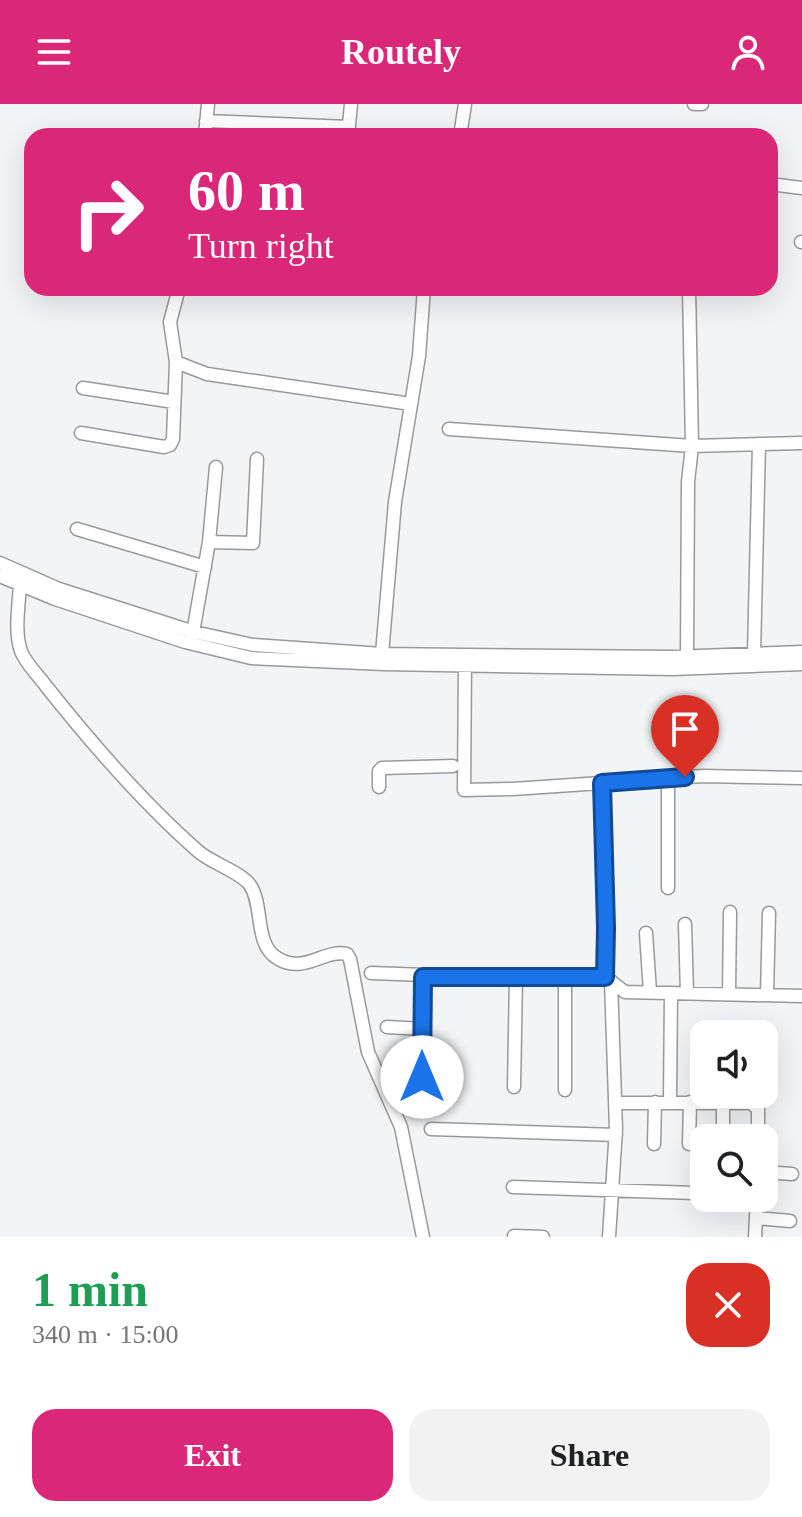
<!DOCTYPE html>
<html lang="en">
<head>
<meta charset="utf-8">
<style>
  :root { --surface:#fff; --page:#f2f2f2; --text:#202124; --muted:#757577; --accent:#db2777 }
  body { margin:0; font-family:Georgia,serif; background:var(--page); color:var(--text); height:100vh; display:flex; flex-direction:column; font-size:30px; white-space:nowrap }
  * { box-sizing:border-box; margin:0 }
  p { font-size:26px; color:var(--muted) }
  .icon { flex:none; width:44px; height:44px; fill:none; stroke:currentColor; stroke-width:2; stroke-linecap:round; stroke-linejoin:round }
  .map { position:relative; height:1133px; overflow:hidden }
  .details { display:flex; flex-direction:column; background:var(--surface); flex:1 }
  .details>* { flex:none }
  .hud { position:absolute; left:24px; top:24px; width:754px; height:168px; border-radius:24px; box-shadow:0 8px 32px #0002; background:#db2777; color:#fff; overflow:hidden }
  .buttons { position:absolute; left:690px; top:916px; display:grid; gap:16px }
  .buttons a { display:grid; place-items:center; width:88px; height:88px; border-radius:16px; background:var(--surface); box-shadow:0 8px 32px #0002; font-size:40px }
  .pin { position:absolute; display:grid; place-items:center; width:68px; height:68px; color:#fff; margin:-82px -34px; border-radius:50% 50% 50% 0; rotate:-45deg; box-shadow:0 0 8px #0007 }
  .pin .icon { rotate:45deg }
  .me { position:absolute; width:88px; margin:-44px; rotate:0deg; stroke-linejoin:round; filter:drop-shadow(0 0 6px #0008) }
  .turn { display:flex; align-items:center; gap:28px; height:168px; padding:0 32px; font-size:36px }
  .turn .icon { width:104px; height:104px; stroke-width:2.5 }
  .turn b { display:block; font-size:56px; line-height:68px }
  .round { display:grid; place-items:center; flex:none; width:84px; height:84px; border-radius:24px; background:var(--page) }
  .overview { display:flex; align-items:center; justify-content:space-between; height:136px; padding:0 32px }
  h1 { font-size:48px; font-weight:700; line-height:60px; color:#1e9e55 }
  .action { display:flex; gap:16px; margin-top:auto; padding:16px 32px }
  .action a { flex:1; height:92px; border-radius:24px; background:var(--accent); color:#fff; font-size:32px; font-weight:700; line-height:92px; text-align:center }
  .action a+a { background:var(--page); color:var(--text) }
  header { display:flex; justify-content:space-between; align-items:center; height:104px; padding:0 32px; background:var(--accent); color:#fff; font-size:36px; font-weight:700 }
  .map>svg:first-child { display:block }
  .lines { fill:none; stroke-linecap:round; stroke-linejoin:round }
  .minor-casing { stroke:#98999b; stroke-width:15 }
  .minor { stroke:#fff; stroke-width:12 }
  .route-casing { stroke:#114b97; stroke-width:20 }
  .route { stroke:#1a73e8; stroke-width:14 }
</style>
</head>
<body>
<header><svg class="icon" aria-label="menu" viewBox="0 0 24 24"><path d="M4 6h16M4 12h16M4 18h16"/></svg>Routely<svg class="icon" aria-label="person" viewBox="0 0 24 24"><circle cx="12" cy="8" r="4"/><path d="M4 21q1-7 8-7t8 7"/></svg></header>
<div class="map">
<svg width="802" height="1133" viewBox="0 0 802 1133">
  <rect width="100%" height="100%" fill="#f3f4f6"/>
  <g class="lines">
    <defs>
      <path id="minor" d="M 694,0 L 702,0
        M 206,17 L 348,23
        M 205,32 L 208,0
        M 348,32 L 351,0
        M 460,32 L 465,0
        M 770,80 L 802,84
        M 801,138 L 802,138
        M 179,184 L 170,218 L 176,258 L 207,270 L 411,300
        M 83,284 L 174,298
        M 449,325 L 692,342 L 802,339
        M 81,329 L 164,343 L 170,341 L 173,335 L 176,258
        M 77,425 L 205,463
        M 209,438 L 253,439 L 257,355
        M 0,459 L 59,485 L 194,528 L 253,541 L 382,550 L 465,551 L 673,553 L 802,548
        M 0,472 L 55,495 L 185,538 L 251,554 L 384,560 L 673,565 L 802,560
        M 20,480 C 19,501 14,528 21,547 C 25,559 39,572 46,582 C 92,640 143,699 199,748 C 212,759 242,769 250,781 C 264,802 254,840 277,854 C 304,871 323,845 347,850 L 350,855 L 368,948 L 401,1023 L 423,1133
        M 192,534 L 209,438 L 216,363
        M 382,550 L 395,398 L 419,252 L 424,184
        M 754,550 L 759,340
        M 687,553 L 688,378 L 692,342 L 689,184
        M 465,556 L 464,686 L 513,685 L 703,672 L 802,674
        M 668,675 L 668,784
        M 602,679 L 606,824 L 605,873
        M 379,683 L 379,667 L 382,664 L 453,662
        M 685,820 L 687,889
        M 646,829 L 650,888
        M 371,869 L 480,873 L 605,873 L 625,888 L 802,892
        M 729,890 L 730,808
        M 767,891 L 769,809
        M 387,923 L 423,925
        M 422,973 L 423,873
        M 514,983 L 516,873
        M 565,986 L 565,873
        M 670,998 L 671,889
        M 615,999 L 751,999 L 758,1005 L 758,1034
        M 723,999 L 723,1034
        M 431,1025 L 616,1031
        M 654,1040 L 655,998
        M 689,1040 L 690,998
        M 764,1068 L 792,1070
        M 513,1083 L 695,1089
        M 756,1114 L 790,1117
        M 514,1132 L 543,1133
        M 609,1133 L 616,1025 L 611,877
        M 755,1133 L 757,1094"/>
    </defs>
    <!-- minor casing -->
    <use href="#minor" class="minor-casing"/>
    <!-- minor -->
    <use href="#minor" class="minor"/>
  </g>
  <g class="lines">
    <defs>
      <path id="route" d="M 422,973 L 423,873 L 605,873 L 606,824 L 602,679 L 685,673"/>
    </defs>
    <!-- route casing -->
    <use href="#route" class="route-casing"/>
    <!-- route -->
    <use href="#route" class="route"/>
  </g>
</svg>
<div class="buttons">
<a><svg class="icon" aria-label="sound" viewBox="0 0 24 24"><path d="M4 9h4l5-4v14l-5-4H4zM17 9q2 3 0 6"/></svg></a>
<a><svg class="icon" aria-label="search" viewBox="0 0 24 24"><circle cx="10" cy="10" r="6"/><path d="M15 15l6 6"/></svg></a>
</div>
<div class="pin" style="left:685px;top:673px;background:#d93025"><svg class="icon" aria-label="arrive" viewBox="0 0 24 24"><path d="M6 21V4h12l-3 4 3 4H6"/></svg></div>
<svg class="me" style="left:422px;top:973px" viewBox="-20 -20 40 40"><circle r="19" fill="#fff"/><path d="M0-13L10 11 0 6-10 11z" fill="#1a73e8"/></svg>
<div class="hud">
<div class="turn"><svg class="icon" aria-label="right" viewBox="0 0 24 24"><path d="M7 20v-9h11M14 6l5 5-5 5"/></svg><div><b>60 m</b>Turn right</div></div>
</div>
</div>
<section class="details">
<div class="overview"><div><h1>1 min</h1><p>340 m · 15:00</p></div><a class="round" style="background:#d93025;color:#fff"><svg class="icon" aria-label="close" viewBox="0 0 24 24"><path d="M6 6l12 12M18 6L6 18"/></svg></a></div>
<div class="action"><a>Exit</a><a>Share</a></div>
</section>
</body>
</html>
